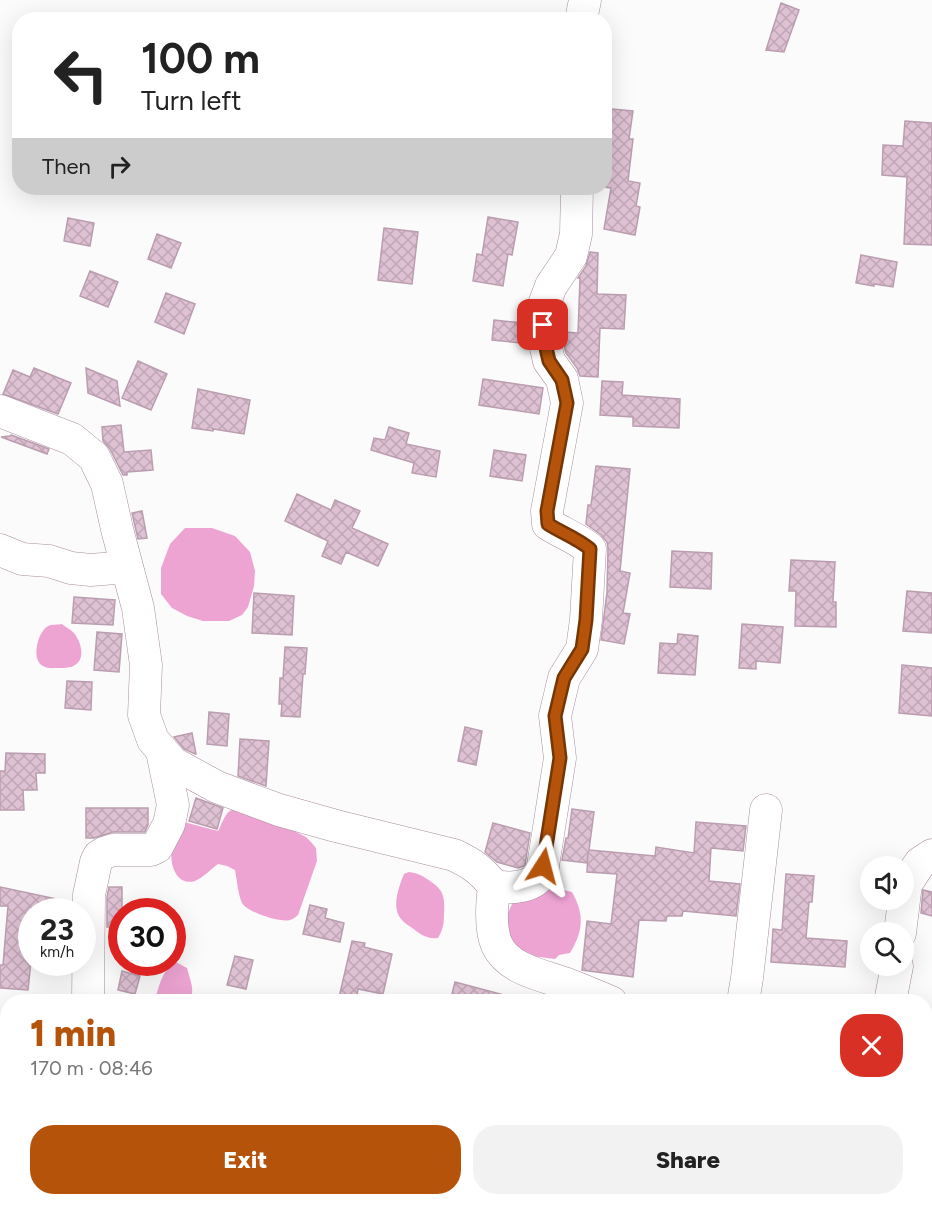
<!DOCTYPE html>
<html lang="en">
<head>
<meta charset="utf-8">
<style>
  :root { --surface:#fff; --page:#f2f2f2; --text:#222; --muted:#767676; --accent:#b45309 }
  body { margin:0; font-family:Figtree,sans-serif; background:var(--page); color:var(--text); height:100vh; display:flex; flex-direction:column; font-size:22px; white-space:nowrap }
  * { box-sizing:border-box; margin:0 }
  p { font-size:20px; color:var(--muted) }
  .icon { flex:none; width:33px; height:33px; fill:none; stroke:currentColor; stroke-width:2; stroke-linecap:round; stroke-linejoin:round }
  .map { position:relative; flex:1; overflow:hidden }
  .sheet { position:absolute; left:0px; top:994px; width:933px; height:212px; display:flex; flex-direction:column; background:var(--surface); border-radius:24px 24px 0 0; box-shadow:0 6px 24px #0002 }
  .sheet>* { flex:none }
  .top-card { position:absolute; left:12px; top:12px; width:600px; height:183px; border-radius:24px; box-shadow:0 6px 24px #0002; background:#fff; color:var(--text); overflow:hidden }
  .controls { position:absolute; left:860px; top:856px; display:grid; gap:12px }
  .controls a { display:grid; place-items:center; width:54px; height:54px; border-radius:50%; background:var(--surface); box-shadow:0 6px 24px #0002; font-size:30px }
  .speed { position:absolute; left:18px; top:898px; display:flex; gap:12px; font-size:30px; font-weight:700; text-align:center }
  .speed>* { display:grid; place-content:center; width:78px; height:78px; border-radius:50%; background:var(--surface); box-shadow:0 6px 24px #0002; line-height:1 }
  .speed small { font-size:15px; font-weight:400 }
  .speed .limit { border:9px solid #d22; background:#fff; color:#111 }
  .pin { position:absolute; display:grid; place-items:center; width:51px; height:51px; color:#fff; margin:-26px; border-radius:12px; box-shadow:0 3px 9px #0006 }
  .me { position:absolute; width:66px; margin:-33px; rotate:9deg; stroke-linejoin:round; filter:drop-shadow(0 0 4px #0008) }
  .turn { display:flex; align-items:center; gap:21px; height:126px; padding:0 30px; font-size:27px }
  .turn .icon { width:78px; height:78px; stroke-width:2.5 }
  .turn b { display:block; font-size:42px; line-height:51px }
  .then { display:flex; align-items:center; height:57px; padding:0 30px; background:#0003; gap:12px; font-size:22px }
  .round { display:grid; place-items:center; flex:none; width:63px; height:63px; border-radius:24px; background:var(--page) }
  .headline { display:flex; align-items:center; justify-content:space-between; height:102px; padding:0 30px }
  h1 { font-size:36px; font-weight:800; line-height:45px; color:var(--accent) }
  .action { display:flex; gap:12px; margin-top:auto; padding:12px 30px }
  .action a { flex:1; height:69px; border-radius:24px; background:var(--accent); color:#fff; font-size:24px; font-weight:800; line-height:69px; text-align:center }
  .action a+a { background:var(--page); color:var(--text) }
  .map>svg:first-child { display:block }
  .water { fill:#eda4d3 }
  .building { fill:url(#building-cross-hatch); stroke:#ba9eaf; stroke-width:1.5 }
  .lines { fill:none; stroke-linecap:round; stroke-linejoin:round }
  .minor-casing { stroke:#a98d9e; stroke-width:33 }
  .minor { stroke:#fff; stroke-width:32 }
  .route-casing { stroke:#753606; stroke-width:15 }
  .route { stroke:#b45309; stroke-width:10 }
</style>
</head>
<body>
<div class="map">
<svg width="932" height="1205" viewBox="0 0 932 1205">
  <defs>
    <pattern id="building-cross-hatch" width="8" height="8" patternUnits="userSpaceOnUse" patternTransform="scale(1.5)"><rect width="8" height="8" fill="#dec1d3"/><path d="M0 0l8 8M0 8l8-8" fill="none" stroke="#c0a6b6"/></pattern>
  </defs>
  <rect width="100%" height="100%" fill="#fbfbfb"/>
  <!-- water -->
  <path class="water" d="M 185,528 L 212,528 L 235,536 L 250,552 L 255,571 L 254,586 L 248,607 L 242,615 L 229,621 L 203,621 L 187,616 L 172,608 L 161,594 L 161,568 L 170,544 Z
    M 62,624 C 65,627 70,629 73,632 C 82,642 87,662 71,667 C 67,668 61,668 57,668 C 52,668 48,669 43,666 C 31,661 37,632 48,626 C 51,624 58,625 62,624 Z
    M 234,809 L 286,827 L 306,837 L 311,842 L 316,848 L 317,861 L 298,915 C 295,917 294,919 290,920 C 280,923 247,912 242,903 C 238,894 237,880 235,870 L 227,866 L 218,864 C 211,869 203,878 195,881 C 174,887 168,859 173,844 C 174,837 181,829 184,822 L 218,831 C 223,823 224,812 234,809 Z
    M 409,872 C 417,873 421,875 427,879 C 444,890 445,895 444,915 C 444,923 443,930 438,938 C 429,939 423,936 416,931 C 412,927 405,924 401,919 C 391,908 399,886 404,874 Z
    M 550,887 L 572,892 C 585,915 583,931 570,953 L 559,955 L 555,959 L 532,956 L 517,948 L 506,931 L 507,915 L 513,902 Z
    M 176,962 L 187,968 C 190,980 196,991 189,1002 L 156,1002 L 155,999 C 159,987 163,967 176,962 Z
    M 301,1199 L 403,1199 L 403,1205 L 317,1205 Z"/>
  <!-- building -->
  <path class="building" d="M 781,3 L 799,10 L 784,52 L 766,50 Z
    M 612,109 L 633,111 L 629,139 L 633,139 L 628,181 L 640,183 L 636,206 L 640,207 L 635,235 L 604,229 L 611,188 L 604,187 L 604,165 L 606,165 Z
    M 905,121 L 932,123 L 932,245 L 904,244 L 907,177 L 882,175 L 883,145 L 903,146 Z
    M 488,217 L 518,222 L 512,255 L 508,254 L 503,286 L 473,281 L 477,254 L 482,255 Z
    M 68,218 L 94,223 L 90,246 L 64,241 Z
    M 384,228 L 418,232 L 412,284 L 378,280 Z
    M 157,234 L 181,243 L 171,268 L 148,259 Z
    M 590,252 L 598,253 L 597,294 L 626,295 L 624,329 L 600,328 L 598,377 L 580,376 L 577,368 L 566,353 L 564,345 L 564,332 L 578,333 L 580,278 L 578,278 L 586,266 Z
    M 861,255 L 897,262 L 893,287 L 874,284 L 874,286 L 856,283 Z
    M 90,271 L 118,282 L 108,307 L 80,296 Z
    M 166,293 L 195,304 L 184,334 L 155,322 Z
    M 494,320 L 523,323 L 521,343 L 492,340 Z
    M 138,361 L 167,374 L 151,410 L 122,398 Z
    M 34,368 L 71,383 L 58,414 L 3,394 L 13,370 L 30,377 Z
    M 86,368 L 117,381 L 120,406 L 88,393 Z
    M 483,379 L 543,388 L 539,414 L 479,405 Z
    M 602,381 L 623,382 L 622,395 L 680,399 L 679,428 L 633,426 L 633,417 L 600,415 Z
    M 198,389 L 250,400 L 244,434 L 213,429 L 213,431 L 192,428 Z
    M 121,425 L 124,452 L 151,450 L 153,470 L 127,472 L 127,475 L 123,475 L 110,449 L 103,441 L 102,427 Z
    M 389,427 L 409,433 L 406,444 L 440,451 L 436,477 L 412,473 L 414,463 L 371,450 L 374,438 L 385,440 Z
    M 11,435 L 49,449 L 47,454 L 1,437 L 10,436 Z
    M 494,450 L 526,455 L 522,481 L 490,476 Z
    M 596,466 L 630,469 L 620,571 L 630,573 L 623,613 L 630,614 L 624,644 L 601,640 L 607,592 L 608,549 L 607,542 L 601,535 L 586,524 L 588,505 L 591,505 Z
    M 297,494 L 331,510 L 335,500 L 360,511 L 352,528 L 388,544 L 378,566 L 346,552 L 341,564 L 322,556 L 328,541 L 285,521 Z
    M 142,511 L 147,538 L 138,539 L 132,513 Z
    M 672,551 L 712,553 L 711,589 L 670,587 Z
    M 791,560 L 835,562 L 833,602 L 836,602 L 836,627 L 795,626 L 796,591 L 789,591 Z
    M 907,591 L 932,593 L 932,633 L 903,631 Z
    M 254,593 L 294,596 L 292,635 L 252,633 Z
    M 74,597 L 115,600 L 113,625 L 72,623 Z
    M 742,624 L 783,627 L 780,663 L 756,661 L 756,669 L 739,668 Z
    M 97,632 L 122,634 L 119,672 L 94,670 Z
    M 678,634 L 698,636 L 695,675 L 658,673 L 660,643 L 677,644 Z
    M 285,647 L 307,648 L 305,674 L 303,674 L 300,717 L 281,716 L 282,704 L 279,704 L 280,678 L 283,678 Z
    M 902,665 L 932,668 L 932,716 L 899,713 Z
    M 67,681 L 92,682 L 91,710 L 65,708 Z
    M 209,712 L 229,714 L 227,746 L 207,744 Z
    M 465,727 L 482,731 L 476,765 L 458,761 Z
    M 192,733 L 196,754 L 195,754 L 184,749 L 174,737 Z
    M 240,739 L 269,741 L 266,786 L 238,776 Z
    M 6,753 L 45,754 L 45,773 L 36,773 L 37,790 L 23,790 L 24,810 L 0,810 L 0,771 L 5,771 Z
    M 196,798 L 223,808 L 217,829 L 189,821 Z
    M 86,808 L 148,808 L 148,825 L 145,832 L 113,832 L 94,838 L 86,838 Z
    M 572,809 L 594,812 L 589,850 L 655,856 L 656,847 L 694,853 L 696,822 L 746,826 L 743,851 L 711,848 L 709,881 L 740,884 L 736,916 L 683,911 L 682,916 L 667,916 L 666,921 L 639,920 L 633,977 L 582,970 L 587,921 L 611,924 L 617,874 L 587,872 L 588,852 L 587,863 L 562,860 L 566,838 L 568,838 Z
    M 493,823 L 530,833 L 525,865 L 524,866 L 518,868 L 497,862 L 485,852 Z
    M 786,874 L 814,876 L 812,902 L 809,902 L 806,938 L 847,941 L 845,967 L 771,962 L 773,929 L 782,930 Z
    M 0,887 L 71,902 L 71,912 L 32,912 L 32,952 L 28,990 L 0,988 L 0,965 L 3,965 L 8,906 L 0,906 Z
    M 109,887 L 122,887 L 122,927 L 107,927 L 107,897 Z
    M 923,890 L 932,892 L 932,916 L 921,913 Z
    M 310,905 L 327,909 L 325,918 L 344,923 L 340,942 L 303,934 Z
    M 352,941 L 365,943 L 364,947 L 392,954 L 383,994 L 358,989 L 356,1002 L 338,1002 Z
    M 235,956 L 253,960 L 246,989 L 227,985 Z
    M 122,971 L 140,976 L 135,994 L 118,990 Z
    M 455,982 L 508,996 L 508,1002 L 450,1002 Z"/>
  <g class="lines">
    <defs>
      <path id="minor" d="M 581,20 L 585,0
        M 0,411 L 72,439 L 94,457 L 107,484 L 117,529 L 138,608 L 146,665 L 144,715 L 153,740 L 173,763 L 217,787 L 279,810 L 336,826 L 454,855 C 473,864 481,870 494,886 C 492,902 490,930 497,945 C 508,969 541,975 564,983 C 580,989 596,996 611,1002
        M 0,550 L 22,559 L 49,561 L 71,568 L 91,570 L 127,567
        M 494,886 C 510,889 534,888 542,872 L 560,758 L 555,716 L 564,678 L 582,649 L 586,620 L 590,549 C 577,538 562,533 548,524 L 547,511 L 567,403 L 562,379 L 549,361 L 544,339 L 542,310 L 551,286 L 571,256 L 576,234 L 577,188
        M 900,933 L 906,884 L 920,863 L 932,855
        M 88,1002 L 89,895 L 96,862 L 99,856 L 104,853 L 113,850 L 151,850 L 157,847 L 169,824 L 173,805 L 162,751
        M 743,1002 L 747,978 L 766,810
        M 890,1002 L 897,966
        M 926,1084 L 932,1085
        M 178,1198 L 178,1205
        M 650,1205 L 651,1198"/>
    </defs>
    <!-- minor casing -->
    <use href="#minor" class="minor-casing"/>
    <!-- minor -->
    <use href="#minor" class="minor"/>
  </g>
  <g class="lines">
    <defs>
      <path id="route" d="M 543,325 L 544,339 L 549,361 L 562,380 L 567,403 L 547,511 L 548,524 C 562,533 577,538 590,549 L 586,620 L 582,649 L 564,678 L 555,716 L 560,758 L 543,866"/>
    </defs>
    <!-- route casing -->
    <use href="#route" class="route-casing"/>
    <!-- route -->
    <use href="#route" class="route"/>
  </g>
</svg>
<div class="controls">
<a><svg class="icon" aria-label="sound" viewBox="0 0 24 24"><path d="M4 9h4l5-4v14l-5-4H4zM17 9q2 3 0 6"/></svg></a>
<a><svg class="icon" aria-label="search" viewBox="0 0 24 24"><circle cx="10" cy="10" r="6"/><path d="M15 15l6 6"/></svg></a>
</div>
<div class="speed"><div>23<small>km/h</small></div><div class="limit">30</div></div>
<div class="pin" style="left:543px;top:325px;background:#d93025"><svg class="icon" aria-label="arrive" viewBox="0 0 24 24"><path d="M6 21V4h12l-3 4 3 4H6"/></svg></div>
<svg class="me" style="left:543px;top:866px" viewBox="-20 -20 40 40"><path d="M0-17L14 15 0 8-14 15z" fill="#b45309" stroke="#fff" stroke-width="4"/></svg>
<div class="top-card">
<div class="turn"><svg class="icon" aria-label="left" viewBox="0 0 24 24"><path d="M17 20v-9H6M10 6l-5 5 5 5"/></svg><div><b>100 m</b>Turn left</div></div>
<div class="then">Then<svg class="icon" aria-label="right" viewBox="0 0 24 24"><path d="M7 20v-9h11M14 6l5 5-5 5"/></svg></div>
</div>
<section class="sheet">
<div class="headline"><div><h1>1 min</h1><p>170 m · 08:46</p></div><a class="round" style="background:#d93025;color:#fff"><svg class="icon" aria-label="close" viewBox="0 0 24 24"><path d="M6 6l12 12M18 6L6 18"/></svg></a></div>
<div class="action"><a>Exit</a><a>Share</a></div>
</section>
</div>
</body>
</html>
